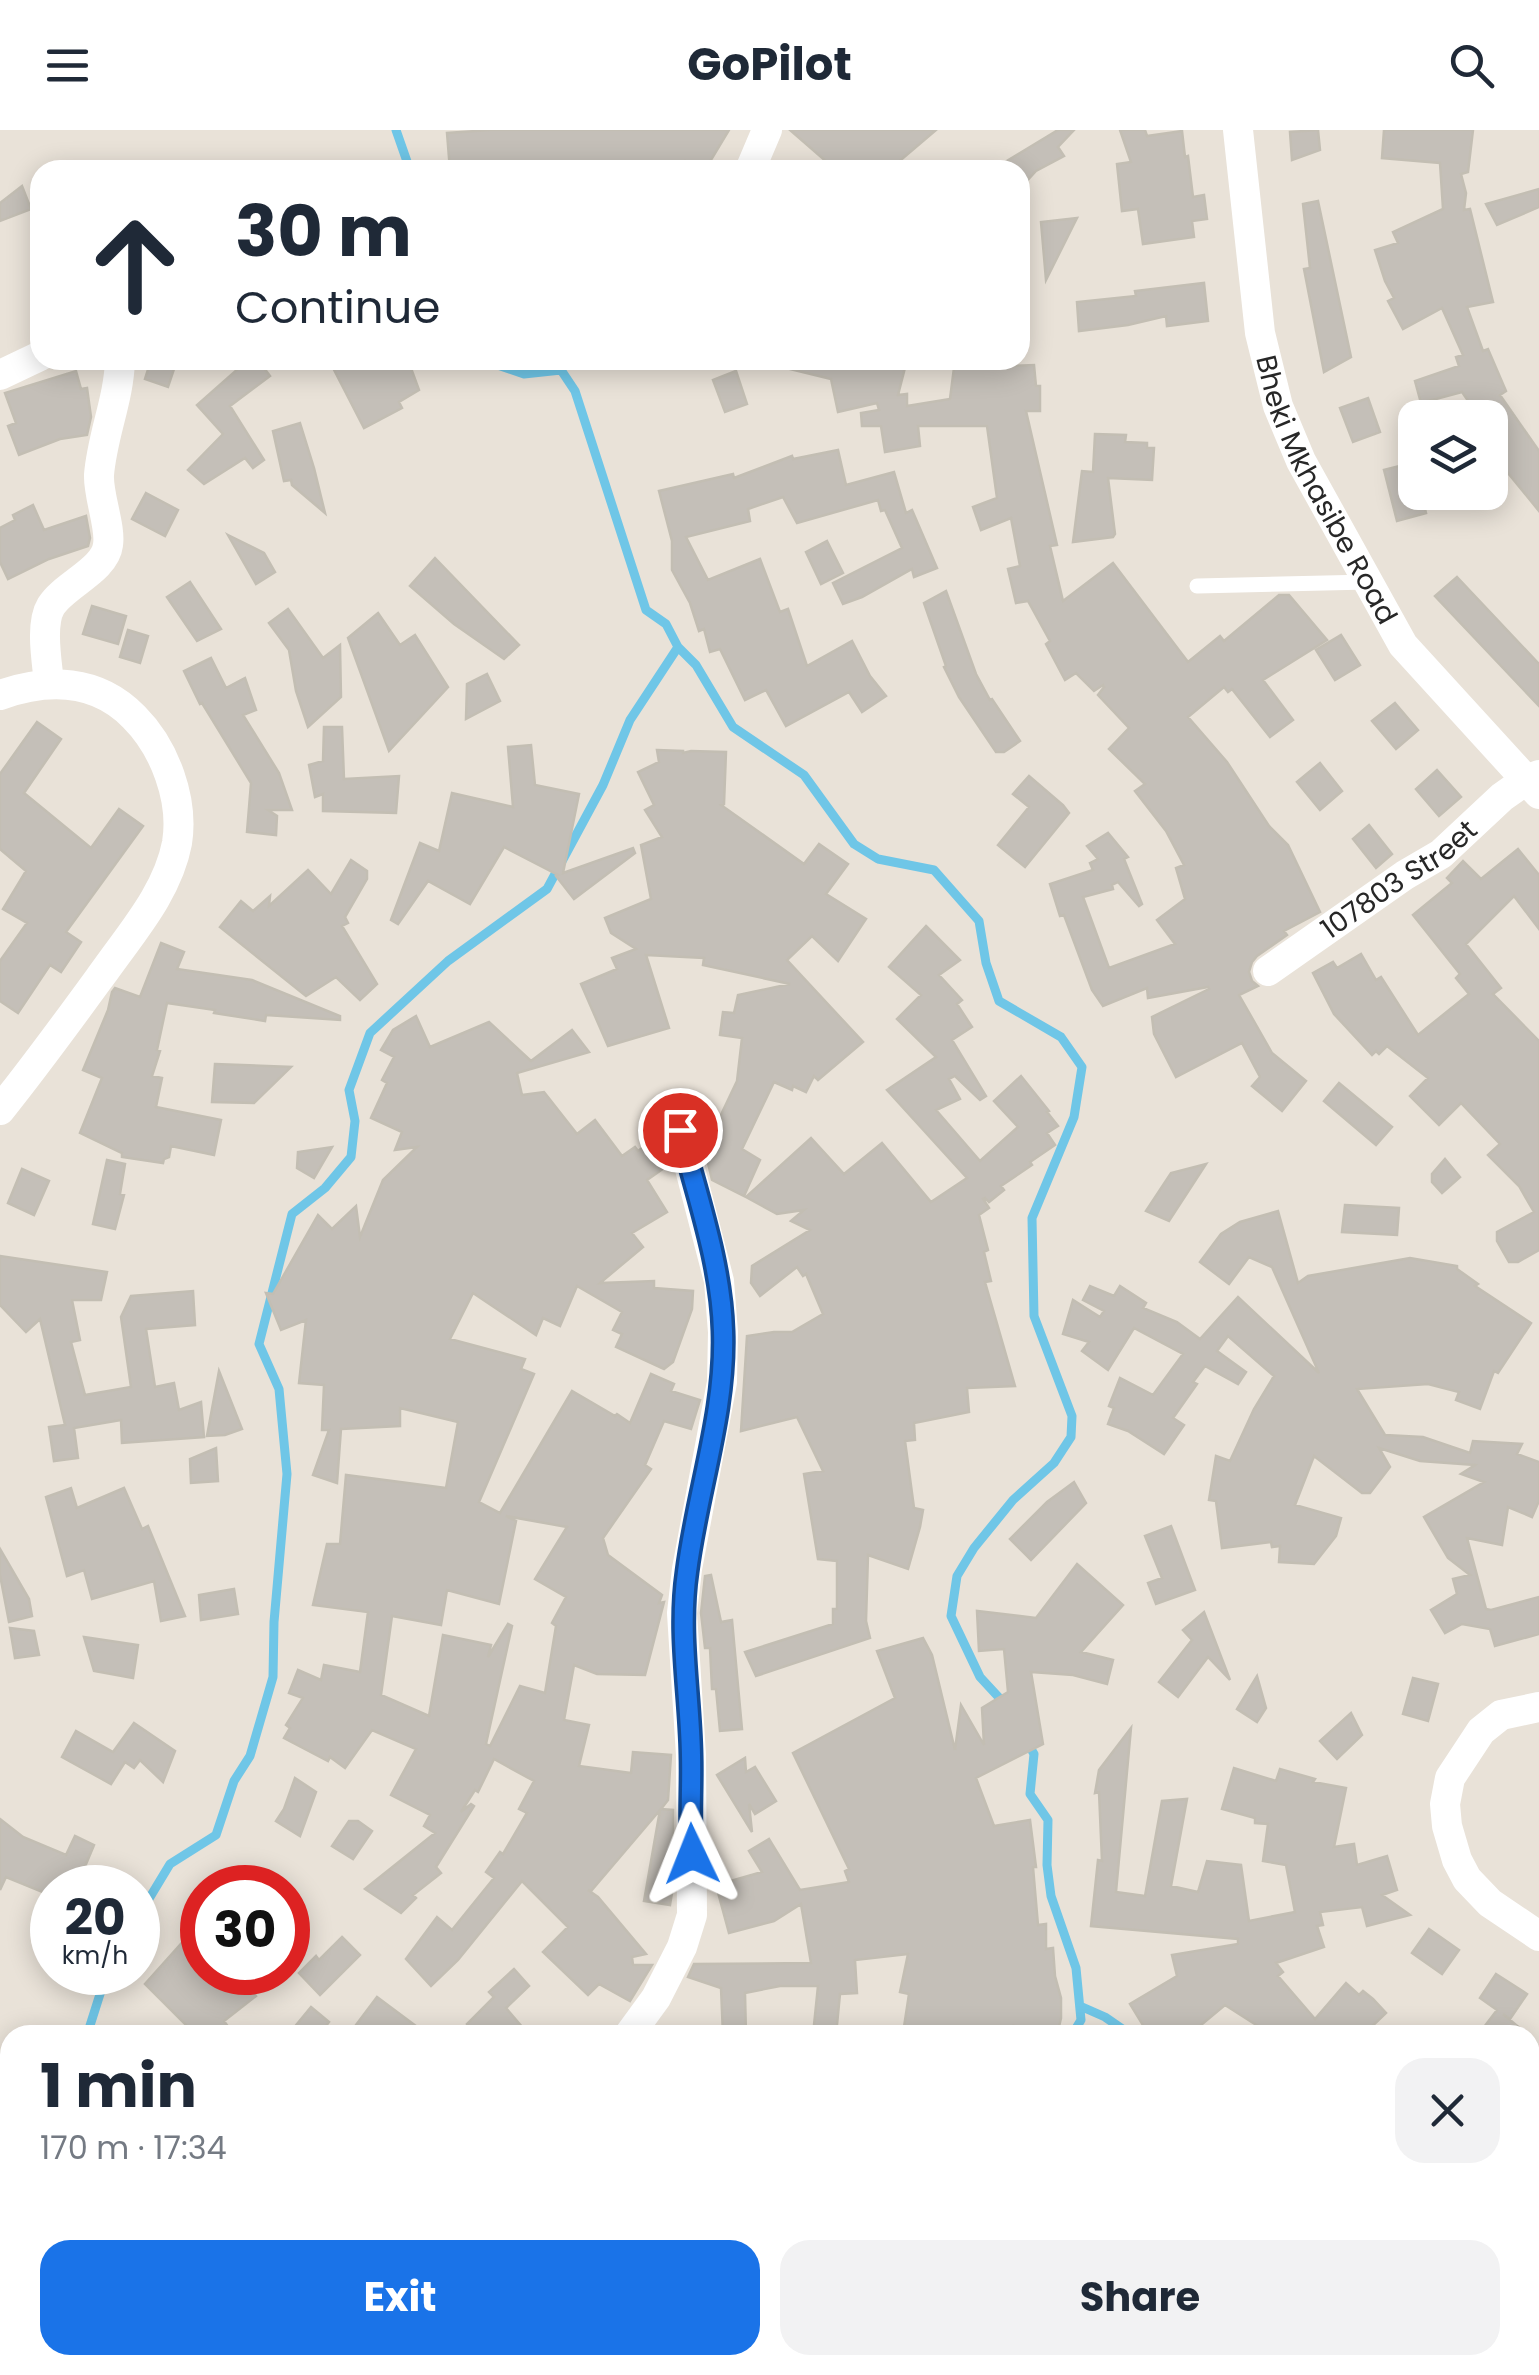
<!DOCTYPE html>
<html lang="en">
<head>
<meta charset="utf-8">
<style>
  :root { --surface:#fff; --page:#f2f2f3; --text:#1f2937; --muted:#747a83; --accent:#1a73e8 }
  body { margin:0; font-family:Poppins,sans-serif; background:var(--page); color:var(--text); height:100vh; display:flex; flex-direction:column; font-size:38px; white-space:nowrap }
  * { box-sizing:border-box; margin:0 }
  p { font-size:32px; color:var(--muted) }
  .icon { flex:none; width:55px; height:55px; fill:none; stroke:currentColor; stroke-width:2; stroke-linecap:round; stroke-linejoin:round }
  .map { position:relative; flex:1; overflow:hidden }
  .sheet { position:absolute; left:0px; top:1895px; width:1540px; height:350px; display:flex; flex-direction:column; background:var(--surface); border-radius:30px 30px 0 0; box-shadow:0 5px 25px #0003 }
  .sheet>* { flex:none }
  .top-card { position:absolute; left:30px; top:30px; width:1000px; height:210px; border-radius:30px; box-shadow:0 5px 25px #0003; background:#fff; color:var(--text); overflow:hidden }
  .buttons { position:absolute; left:1398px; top:270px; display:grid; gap:20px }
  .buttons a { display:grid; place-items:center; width:110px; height:110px; border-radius:20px; background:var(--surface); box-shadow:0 5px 25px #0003; font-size:50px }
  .speed { position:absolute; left:30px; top:1735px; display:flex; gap:20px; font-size:50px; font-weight:700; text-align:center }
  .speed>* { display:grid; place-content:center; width:130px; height:130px; border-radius:50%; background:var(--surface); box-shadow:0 5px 25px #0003; line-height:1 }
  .speed small { font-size:25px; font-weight:400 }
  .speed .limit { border:15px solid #d22; background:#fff; color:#111 }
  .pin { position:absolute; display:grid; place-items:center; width:85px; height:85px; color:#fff; margin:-42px; border:5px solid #fff; border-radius:50%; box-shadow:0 2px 10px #0007 }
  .me { position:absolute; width:110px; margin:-55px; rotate:358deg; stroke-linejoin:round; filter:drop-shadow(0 0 8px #0008) }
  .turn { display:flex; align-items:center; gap:35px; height:210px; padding:0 40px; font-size:45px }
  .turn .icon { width:130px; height:130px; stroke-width:2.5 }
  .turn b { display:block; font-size:70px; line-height:85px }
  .round { display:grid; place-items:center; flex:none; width:105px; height:105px; border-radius:30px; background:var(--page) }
  .head { display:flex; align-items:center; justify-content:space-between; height:170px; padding:0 40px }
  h1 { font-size:60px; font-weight:700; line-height:75px }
  .action { display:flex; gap:20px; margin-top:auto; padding:20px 40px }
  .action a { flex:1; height:115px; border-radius:30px; background:var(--accent); color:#fff; font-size:40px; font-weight:700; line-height:115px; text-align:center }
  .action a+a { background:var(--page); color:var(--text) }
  header { display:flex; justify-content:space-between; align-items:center; height:130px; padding:0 40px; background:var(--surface); font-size:45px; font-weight:700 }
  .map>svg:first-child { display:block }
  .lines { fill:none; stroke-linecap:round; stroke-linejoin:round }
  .stream { stroke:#6fc6e7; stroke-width:9 }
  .building { fill:#c4bfb8; stroke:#c3beb3; stroke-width:2.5; fill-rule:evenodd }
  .lane { stroke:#fff; stroke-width:15 }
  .street { stroke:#fff; stroke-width:30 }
  .route-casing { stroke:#114b97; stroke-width:25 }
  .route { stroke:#1a73e8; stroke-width:18 }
  .labels { text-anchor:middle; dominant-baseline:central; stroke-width:10; stroke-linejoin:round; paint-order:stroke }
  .street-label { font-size:28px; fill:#272727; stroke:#fff }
</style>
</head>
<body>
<header><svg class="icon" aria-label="menu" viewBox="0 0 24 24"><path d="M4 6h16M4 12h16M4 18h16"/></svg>GoPilot<svg class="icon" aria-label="search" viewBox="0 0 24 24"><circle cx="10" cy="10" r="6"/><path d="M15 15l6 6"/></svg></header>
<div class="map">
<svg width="1539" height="2245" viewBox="0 0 1539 2245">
  <rect width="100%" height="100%" fill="#e9e2d8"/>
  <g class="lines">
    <!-- stream -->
    <path class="stream" d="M 396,0 L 410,40
      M 483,230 L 524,244 L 561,240 L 575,261 L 646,480 L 666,494 L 678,517 L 696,535 L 733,597 L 804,645 L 854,714 L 878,729 L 934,740 L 979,791 L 986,833 L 999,871 L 1061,907 L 1082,937 L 1074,987 L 1032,1088 L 1034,1186 L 1072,1286 L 1071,1307 L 1054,1333 L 1013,1370 L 974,1418 L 957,1446 L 951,1486 L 980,1547 L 1004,1573
      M 1027,1612 L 1034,1624 L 1030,1664 L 1048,1690 L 1047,1735 L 1051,1766 L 1076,1838 L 1081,1890 L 1072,1905
      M 138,1787 L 170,1734 L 216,1705 L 234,1651 L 250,1626 L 273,1547 L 274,1492 L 287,1344 L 279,1259 L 259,1214 L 292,1084 L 325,1058 L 351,1027 L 355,991 L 349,960 L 370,903 L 448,831 L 547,759 L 603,655 L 630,590 L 678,517
      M 1080,1876 L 1105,1887 L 1131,1905
      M 87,1905 L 107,1842
      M 1530,2074 L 1539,2079
      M 25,2235 L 27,2245
      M 791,2245 L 793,2235"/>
  </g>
  <!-- building -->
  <path class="building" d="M 490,0 L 729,0 L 705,40 L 685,31 L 677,40 L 450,40 L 447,3 Z
    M 790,0 L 936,0 L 889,40 L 836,40 Z
    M 1058,0 L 1074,0 L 1058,17 L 1064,26 L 1036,41 L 1023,55 L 1020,51 L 1020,40 L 1011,40 L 1005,32 Z
    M 1120,0 L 1145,0 L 1147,6 L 1182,1 L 1185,27 L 1188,26 L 1193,67 L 1204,65 L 1207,89 L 1192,91 L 1194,107 L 1143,114 L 1138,79 L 1122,81 L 1117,34 L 1131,32 Z
    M 1318,0 L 1320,20 L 1292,30 L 1290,2 Z
    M 1384,0 L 1473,0 L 1468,42 L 1461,44 L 1466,63 L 1464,80 L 1470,79 L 1493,172 L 1467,177 L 1483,221 L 1488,219 L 1506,261 L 1500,265 L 1539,321 L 1539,381 L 1490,321 L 1490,288 L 1480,288 L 1462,262 L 1421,273 L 1415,251 L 1459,236 L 1456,227 L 1463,225 L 1442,178 L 1403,199 L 1388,171 L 1394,168 L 1385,151 L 1375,120 L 1398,113 L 1393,102 L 1443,79 L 1440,33 L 1382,28 Z
    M 22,56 L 31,79 L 0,91 L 0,73 Z
    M 1539,59 L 1539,77 L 1497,95 L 1486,74 Z
    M 1318,71 L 1351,227 L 1324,242 L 1304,139 L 1310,138 L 1303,74 Z
    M 1077,88 L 1046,150 L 1041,92 Z
    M 1204,153 L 1208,191 L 1167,196 L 1166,186 L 1128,195 L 1079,201 L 1077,172 L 1136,166 L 1135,161 Z
    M 151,230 L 177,230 L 168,257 L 145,249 Z
    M 248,230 L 258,230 L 270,246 L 230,276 L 264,330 L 253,338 L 245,328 L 204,354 L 188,340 L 223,304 L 197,275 Z
    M 329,230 L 408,230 L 419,260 L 399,272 L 402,278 L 364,298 Z
    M 787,230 L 907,230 L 898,265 L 907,264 L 907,276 L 950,269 L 955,230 L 1013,230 L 1010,236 L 1034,235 L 1036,256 L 1040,256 L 1040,281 L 1026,281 L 1057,415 L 1050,416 L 1063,471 L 1113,433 L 1188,532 L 1220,506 L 1224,511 L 1279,465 L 1289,465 L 1327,510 L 1263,550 L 1293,590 L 1270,607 L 1232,559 L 1228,562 L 1224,557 L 1188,587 L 1227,632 L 1269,696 L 1288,715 L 1320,782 L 1284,801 L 1287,805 L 1257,826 L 1252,832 L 1249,842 L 1252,851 L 1258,856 L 1239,865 L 1272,923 L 1306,951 L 1282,981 L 1252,956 L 1260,947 L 1242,913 L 1176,947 L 1154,904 L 1152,887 L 1209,859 L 1208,857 L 1148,868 L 1147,858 L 1103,876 L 1092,860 L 1064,785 L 1060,786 L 1050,754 L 1093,740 L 1090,733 L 1098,729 L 1087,716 L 1108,703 L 1128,727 L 1124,729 L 1142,774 L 1139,776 L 1118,752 L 1112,755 L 1113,759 L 1083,767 L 1109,838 L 1175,814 L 1157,790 L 1185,769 L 1176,738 L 1184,735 L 1166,701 L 1135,661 L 1145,654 L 1109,619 L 1129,598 L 1098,565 L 1104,557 L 1103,555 L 1094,561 L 1076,543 L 1065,550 L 1046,514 L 1050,511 L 1028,471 L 1016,473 L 1008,439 L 1020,436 L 1011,388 L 981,400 L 973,377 L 997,368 L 987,296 L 918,296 L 920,316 L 885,322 L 881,296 L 862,296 L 861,283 L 879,280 L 877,273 L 838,282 L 831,249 L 786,238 Z
    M 76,241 L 81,259 L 87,258 L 91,287 L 87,305 L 60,309 L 19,325 L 8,296 L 16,293 L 5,263 Z
    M 736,241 L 747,274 L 725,282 L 713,250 Z
    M 1368,268 L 1380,302 L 1353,312 L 1340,278 Z
    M 300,293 L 314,338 L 325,383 L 292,355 L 291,350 L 284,351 L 273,301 Z
    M 1095,304 L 1126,305 L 1125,312 L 1147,313 L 1147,318 L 1154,318 L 1152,350 L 1108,348 L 1115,404 L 1113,407 L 1073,412 L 1082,341 L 1093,342 Z
    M 838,320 L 846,355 L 894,342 L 906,383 L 912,380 L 937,438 L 914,447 L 912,439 L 862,467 L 843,474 L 833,453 L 902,418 L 885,380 L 881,381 L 878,370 L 797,393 L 783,367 L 748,379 L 750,391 L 686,407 L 708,450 L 760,429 L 780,482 L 788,479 L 807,536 L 852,511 L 870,546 L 886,566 L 862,582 L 849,562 L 786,596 L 766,560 L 745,570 L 720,519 L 710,522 L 704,499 L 699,501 L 690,473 L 672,440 L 672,411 L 659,361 L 733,344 L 734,348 L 792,326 L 793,329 Z
    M 1415,332 L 1415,362 L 1421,362 L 1426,383 L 1397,391 L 1384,340 Z
    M 146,363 L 178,380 L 165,406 L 132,389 Z
    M 33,375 L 44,400 L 86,386 L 90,408 L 88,416 L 49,429 L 8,449 L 0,432 L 0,398 L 15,390 L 13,385 Z
    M 228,405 L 264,423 L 275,442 L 256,454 Z
    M 827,411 L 843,443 L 821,454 L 806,422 Z
    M 435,428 L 519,515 L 504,529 L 454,494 L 410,456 Z
    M 1457,447 L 1539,534 L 1539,576 L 1435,466 Z
    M 190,452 L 221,499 L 197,511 L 167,467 Z
    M 946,461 L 976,544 L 990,570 L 992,569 L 1020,611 L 1004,622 L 996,622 L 959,567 L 944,537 L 946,536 L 924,473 Z
    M 92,476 L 126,486 L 118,514 L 83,504 Z
    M 288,479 L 323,528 L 340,515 L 341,567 L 308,597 L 296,561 L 289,520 L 269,493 Z
    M 378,483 L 400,515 L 415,505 L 448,557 L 389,621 L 348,508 Z
    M 128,500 L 148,506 L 140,533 L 120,527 Z
    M 1341,505 L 1360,535 L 1335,550 L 1316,520 Z
    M 211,528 L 226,558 L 245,548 L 256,580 L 243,585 L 279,643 L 292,680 L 268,680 L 277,686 L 276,705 L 247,702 L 251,653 L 202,573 L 200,574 L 184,541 Z
    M 487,544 L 500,571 L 466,589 L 467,554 Z
    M 1395,573 L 1418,600 L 1396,619 L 1372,591 Z
    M 37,592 L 61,609 L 24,663 L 91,718 L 119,679 L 143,696 L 66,802 L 81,812 L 61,842 L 50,835 L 18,883 L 0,871 L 0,831 L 27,793 L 3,779 L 26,741 L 0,719 L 0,644 Z
    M 324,597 L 342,597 L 344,649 L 399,646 L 396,683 L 323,681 L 323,664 L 315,667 L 309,635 L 323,631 Z
    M 531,615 L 535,655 L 579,664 L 563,743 L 633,718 L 635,723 L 574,769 L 556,746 L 558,745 L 504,717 L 470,774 L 428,751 L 398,794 L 391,790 L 420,713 L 439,721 L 452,663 L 513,677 L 508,617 Z
    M 657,620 L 683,621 L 683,623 L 691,621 L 726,622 L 724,674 L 721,675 L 804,734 L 819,714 L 848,734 L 826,764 L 866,789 L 838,831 L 812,806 L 787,830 L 863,912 L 818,950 L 814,946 L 806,962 L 793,956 L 792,960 L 774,952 L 742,1019 L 760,1030 L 744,1066 L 712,1050 L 707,1029 L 722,990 L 719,989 L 737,951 L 742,908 L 720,905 L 723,882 L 734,883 L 738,865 L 790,854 L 703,835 L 704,828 L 646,825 L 669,898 L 608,916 L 581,854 L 617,839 L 612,828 L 636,819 L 611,803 L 605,788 L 651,769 L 641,715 L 662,707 L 645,680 L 654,675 L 638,642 L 659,632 Z
    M 1320,633 L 1342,661 L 1320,680 L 1297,652 Z
    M 1437,640 L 1461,667 L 1439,686 L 1416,659 Z
    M 1029,646 L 1063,675 L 1069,683 L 1025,737 L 998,715 L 1029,677 L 1013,664 Z
    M 1369,695 L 1392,724 L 1376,738 L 1353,709 Z
    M 1518,719 L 1539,745 L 1539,799 L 1514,766 L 1466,814 L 1501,858 L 1493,864 L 1539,911 L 1539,1120 L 1518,1132 L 1509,1132 L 1497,1111 L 1497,1102 L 1534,1082 L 1519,1056 L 1488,1025 L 1500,1014 L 1461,973 L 1439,995 L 1410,966 L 1428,948 L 1387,916 L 1379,924 L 1376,921 L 1372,925 L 1334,884 L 1313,843 L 1333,832 L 1337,838 L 1361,824 L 1376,850 L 1381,847 L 1418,905 L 1469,864 L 1456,848 L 1460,844 L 1413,785 L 1452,753 L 1447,748 L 1463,731 L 1481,749 Z
    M 351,730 L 367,741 L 367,749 L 345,787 L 348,793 L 342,796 L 377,854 L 360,870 L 336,847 L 306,866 L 220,797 L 241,771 L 253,781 L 270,766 L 269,776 L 308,740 L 331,764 Z
    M 926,796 L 960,830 L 939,845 L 962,870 L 957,874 L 972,897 L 952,910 L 986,966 L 980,970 L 955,946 L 949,949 L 960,969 L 936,980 L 980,1031 L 1018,997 L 994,971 L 1021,946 L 1049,981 L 1047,982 L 1058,996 L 1047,1003 L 1055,1015 L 1030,1032 L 1032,1035 L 1001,1056 L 1004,1060 L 989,1072 L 985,1068 L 983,1069 L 989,1078 L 979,1085 L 988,1120 L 984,1122 L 991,1151 L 985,1152 L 1015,1256 L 967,1258 L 969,1282 L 914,1293 L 915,1310 L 905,1311 L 914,1378 L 923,1380 L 920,1397 L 908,1439 L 868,1425 L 866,1491 L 870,1508 L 756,1546 L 745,1522 L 833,1494 L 833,1479 L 837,1479 L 837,1431 L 818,1429 L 804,1344 L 823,1341 L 797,1287 L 741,1301 L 747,1206 L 774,1202 L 792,1202 L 823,1184 L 806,1144 L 803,1146 L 797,1137 L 760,1166 L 751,1153 L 752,1136 L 810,1100 L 791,1091 L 804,1080 L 777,1084 L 746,1067 L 811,1008 L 844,1044 L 882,1013 L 931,1072 L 967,1048 L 887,960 L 936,927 L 897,889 L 921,865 L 889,837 Z
    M 161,813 L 184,822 L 177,839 L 252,850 L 340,886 L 340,890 L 266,885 L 265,891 L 214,883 L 215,880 L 167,873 L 157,920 L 160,921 L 152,946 L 162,948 L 156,977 L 221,990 L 214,1025 L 171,1016 L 169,1027 L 164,1029 L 163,1033 L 122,1027 L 122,1023 L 80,1003 L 102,948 L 83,940 L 108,880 L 112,862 L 115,858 L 140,867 Z
    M 416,886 L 430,917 L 489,892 L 531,931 L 572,900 L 589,922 L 517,943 L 522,965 L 544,962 L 577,1004 L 595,990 L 622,1026 L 635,1017 L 638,1021 L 650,1012 L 667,1036 L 647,1050 L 667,1082 L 632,1103 L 643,1117 L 600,1153 L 654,1151 L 654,1158 L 693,1161 L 692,1179 L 673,1232 L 664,1239 L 616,1217 L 622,1204 L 613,1200 L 622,1182 L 577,1156 L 560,1196 L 543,1188 L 536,1205 L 473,1163 L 450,1209 L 525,1229 L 521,1239 L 534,1244 L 479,1372 L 500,1383 L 572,1261 L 615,1286 L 617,1284 L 630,1293 L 651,1244 L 674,1254 L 671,1261 L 700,1270 L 691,1299 L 664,1291 L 645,1335 L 651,1339 L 603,1408 L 608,1425 L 662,1465 L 659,1473 L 664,1472 L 645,1545 L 597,1544 L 574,1535 L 564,1590 L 589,1595 L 579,1636 L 631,1643 L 633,1622 L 671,1625 L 668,1670 L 661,1679 L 673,1680 L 673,1757 L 670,1775 L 644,1771 L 660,1680 L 591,1761 L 588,1760 L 598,1767 L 646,1824 L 632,1827 L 633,1835 L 652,1835 L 630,1871 L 599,1854 L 588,1865 L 543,1822 L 568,1797 L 522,1751 L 458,1830 L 431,1856 L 406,1829 L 437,1787 L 452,1800 L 494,1748 L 486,1742 L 500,1722 L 503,1724 L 527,1683 L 519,1679 L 534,1651 L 494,1629 L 478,1662 L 475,1660 L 461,1682 L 471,1674 L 474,1676 L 436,1737 L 441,1743 L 413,1765 L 416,1768 L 401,1783 L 365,1759 L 435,1703 L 424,1696 L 430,1685 L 391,1665 L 416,1619 L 372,1600 L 345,1638 L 330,1627 L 328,1631 L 284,1608 L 290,1598 L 286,1595 L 303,1568 L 289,1563 L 298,1540 L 321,1550 L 324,1535 L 360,1542 L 368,1482 L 313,1475 L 327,1414 L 340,1414 L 346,1345 L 446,1358 L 458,1292 L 400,1278 L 400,1296 L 341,1299 L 337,1353 L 313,1345 L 329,1300 L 322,1300 L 324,1255 L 299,1253 L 306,1190 L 281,1200 L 266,1163 L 273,1164 L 318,1085 L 332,1099 L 356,1076 L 360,1107 L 383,1050 L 417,1017 L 395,1020 L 402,1002 L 371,988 L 387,953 L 382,950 L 394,927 L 381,920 L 393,900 ZM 506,1386 L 567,1397 L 535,1449 L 566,1467 L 552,1493 L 556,1496 L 545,1563 L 520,1556 L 490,1616 L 486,1614 L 512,1496 L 508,1494 L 488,1527 L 491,1515 L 443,1505 L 429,1586 L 381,1565 L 392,1486 L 441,1495 L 447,1460 L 499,1474 L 516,1391 Z
    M 215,934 L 291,937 L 254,973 L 212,972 Z
    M 1339,953 L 1392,997 L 1376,1015 L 1324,971 Z
    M 332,1017 L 314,1048 L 297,1038 L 298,1022 Z
    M 1445,1029 L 1460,1047 L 1442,1063 L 1432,1052 L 1432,1044 Z
    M 107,1030 L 125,1034 L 120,1064 L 124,1065 L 115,1099 L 93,1094 Z
    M 1206,1034 L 1169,1091 L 1146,1081 L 1171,1043 Z
    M 22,1039 L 49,1051 L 34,1085 L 8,1073 Z
    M 1345,1075 L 1399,1078 L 1397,1105 L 1342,1102 Z
    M 1278,1081 L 1298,1153 L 1308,1146 L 1410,1128 L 1457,1136 L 1457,1139 L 1478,1154 L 1475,1156 L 1531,1193 L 1498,1243 L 1494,1241 L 1480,1279 L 1456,1270 L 1459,1262 L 1428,1254 L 1357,1259 L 1385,1305 L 1423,1307 L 1470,1323 L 1473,1311 L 1522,1314 L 1517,1324 L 1539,1332 L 1539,1371 L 1532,1387 L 1508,1377 L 1502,1415 L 1467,1408 L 1486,1479 L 1491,1480 L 1539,1467 L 1539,1504 L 1495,1516 L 1490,1499 L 1462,1494 L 1445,1503 L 1431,1480 L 1457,1464 L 1453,1449 L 1470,1445 L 1448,1428 L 1424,1387 L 1484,1352 L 1461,1344 L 1475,1335 L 1420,1331 L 1379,1318 L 1390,1337 L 1370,1363 L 1362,1363 L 1314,1326 L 1295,1375 L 1341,1388 L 1336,1406 L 1314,1434 L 1279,1432 L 1280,1416 L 1272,1417 L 1271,1412 L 1222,1418 L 1216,1371 L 1209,1370 L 1216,1326 L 1230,1331 L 1254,1279 L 1274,1246 L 1228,1206 L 1217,1221 L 1246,1242 L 1238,1254 L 1205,1236 L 1193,1252 L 1197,1254 L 1173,1288 L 1184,1295 L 1164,1324 L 1128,1301 L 1108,1294 L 1114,1278 L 1109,1276 L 1120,1248 L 1153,1265 L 1183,1224 L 1134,1198 L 1108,1240 L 1082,1221 L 1089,1212 L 1063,1204 L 1073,1170 L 1100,1187 L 1104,1181 L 1083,1170 L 1090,1156 L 1114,1166 L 1120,1156 L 1146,1173 L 1143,1178 L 1177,1192 L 1200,1209 L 1238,1167 L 1319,1243 L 1272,1137 L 1249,1127 L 1229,1154 L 1200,1132 L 1221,1104 L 1240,1092 Z
    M 0,1126 L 107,1142 L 101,1170 L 72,1170 L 80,1210 L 71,1212 L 85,1265 L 131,1257 L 121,1187 L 131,1166 L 193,1161 L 195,1195 L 146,1199 L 155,1257 L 174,1253 L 179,1280 L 201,1272 L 204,1307 L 122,1313 L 121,1290 L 74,1298 L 78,1328 L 54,1331 L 49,1297 L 65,1295 L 40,1189 L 26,1202 L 0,1175 Z
    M 219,1241 L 242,1299 L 225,1305 L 207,1306 Z
    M 216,1318 L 218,1351 L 191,1353 L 190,1329 Z
    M 1074,1352 L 1086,1373 L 1031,1430 L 1010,1409 L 1047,1372 Z
    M 71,1358 L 77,1378 L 124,1358 L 142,1399 L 148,1396 L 185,1486 L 161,1491 L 154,1451 L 92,1469 L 84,1440 L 67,1446 L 46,1367 Z
    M 1171,1396 L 1195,1460 L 1156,1474 L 1148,1453 L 1162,1448 L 1145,1406 Z
    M 0,1419 L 29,1469 L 32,1486 L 9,1492 L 0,1445 Z
    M 1077,1434 L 1123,1475 L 1081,1522 L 1113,1530 L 1107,1554 L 1073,1545 L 1031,1542 L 1043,1614 L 976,1648 L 994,1696 L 1030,1690 L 1036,1737 L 1033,1737 L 1038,1795 L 1046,1794 L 1046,1819 L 1053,1818 L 1055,1846 L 1061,1868 L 1061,1888 L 1057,1905 L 1046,1905 L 1014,1896 L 1014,1905 L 908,1905 L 909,1898 L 904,1897 L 909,1864 L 900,1862 L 908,1824 L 855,1830 L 857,1863 L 840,1864 L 836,1905 L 813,1905 L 818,1856 L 780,1856 L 745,1863 L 746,1905 L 723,1905 L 721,1858 L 688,1847 L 694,1834 L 811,1833 L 801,1774 L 774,1791 L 729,1803 L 716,1755 L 762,1742 L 749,1721 L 769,1709 L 800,1760 L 849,1752 L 845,1741 L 849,1739 L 793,1623 L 895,1568 L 877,1521 L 923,1508 L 932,1525 L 955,1620 L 961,1575 L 984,1615 L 982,1578 L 1008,1562 L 1004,1519 L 979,1521 L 977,1481 L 1036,1488 Z
    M 711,1445 L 721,1492 L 732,1490 L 742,1599 L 720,1601 L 716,1559 L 712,1559 L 710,1518 L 705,1518 L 701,1483 L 705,1446 Z
    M 234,1459 L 238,1484 L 201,1490 L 199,1465 Z
    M 1204,1482 L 1230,1550 L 1208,1527 L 1178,1567 L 1159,1552 L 1192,1510 L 1183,1500 Z
    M 10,1498 L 34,1501 L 39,1525 L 15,1528 Z
    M 84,1507 L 138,1515 L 133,1548 L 94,1541 Z
    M 1257,1546 L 1266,1578 L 1257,1592 L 1237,1579 Z
    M 1413,1548 L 1438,1554 L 1428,1591 L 1403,1584 Z
    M 1351,1583 L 1362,1605 L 1337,1629 L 1320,1611 Z
    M 134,1593 L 175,1621 L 163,1652 L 140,1630 L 134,1638 L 125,1632 L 111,1654 L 62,1627 L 76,1601 L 113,1622 Z
    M 1131,1598 L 1116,1762 L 1145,1766 L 1162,1671 L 1187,1669 L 1171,1756 L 1198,1762 L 1207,1731 L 1241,1735 L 1249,1791 L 1295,1782 L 1286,1735 L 1263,1731 L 1268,1694 L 1255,1693 L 1255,1688 L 1222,1679 L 1234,1638 L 1276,1651 L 1280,1639 L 1315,1649 L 1313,1652 L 1346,1658 L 1334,1717 L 1354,1714 L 1357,1735 L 1387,1726 L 1397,1760 L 1382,1765 L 1410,1785 L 1367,1796 L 1362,1777 L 1320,1782 L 1323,1795 L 1317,1796 L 1324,1817 L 1276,1833 L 1283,1842 L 1278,1846 L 1315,1889 L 1346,1853 L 1359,1865 L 1363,1861 L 1373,1869 L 1386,1883 L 1363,1905 L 1272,1905 L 1225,1875 L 1189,1905 L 1149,1905 L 1130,1874 L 1177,1846 L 1172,1825 L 1238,1814 L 1238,1809 L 1091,1796 L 1098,1730 L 1102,1731 L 1099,1662 L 1095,1663 L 1099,1640 Z
    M 745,1628 L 746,1642 L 755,1637 L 776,1671 L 755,1684 L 749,1674 L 752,1702 L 717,1645 Z
    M 295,1648 L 316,1662 L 300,1706 L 276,1691 L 284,1679 Z
    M 0,1689 L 23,1707 L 66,1725 L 75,1706 L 94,1715 L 76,1758 L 52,1758 L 52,1766 L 6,1747 L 0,1760 Z
    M 349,1691 L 358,1691 L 372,1701 L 353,1729 L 332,1716 Z
    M 1429,1799 L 1459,1820 L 1442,1844 L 1412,1823 Z
    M 187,1807 L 202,1821 L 202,1842 L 237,1842 L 256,1866 L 224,1891 L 234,1905 L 196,1905 L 145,1854 Z
    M 342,1807 L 360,1825 L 320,1865 L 299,1843 L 316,1826 L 319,1830 Z
    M 514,1839 L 529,1856 L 506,1878 L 529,1905 L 477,1905 L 467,1894 L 494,1867 L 489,1862 Z
    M 1496,1844 L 1527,1864 L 1510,1889 L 1503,1884 L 1528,1905 L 1478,1905 L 1497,1880 L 1480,1868 Z
    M 377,1867 L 428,1905 L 370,1905 L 356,1895 Z
    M 311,1877 L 329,1892 L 319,1905 L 288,1905 Z"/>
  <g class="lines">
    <!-- lane -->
    <path class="lane" d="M 1197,456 L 1369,452"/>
    <!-- street -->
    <g class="street">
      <path id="s1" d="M 1238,0 L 1260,203 L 1278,276 L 1301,331 L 1403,515 L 1539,664"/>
      <path d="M 750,40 L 767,0"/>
      <path d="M 0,245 L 40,226"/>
      <path d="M 49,553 C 47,532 40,494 51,476 C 64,455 105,440 108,415 C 111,397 98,365 99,345 C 102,306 119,269 120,230"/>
      <path d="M 0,565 C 48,548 97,549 134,587 C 165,618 184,670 177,713 C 168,761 133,801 106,839 C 71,887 37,934 0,980"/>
      <path id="s2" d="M 1268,841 L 1405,745 L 1441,724 L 1502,667 L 1526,650 L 1539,645"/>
      <path d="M 1539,1577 L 1501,1585 L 1481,1601 L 1450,1648 L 1445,1674 L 1447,1696 L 1457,1730 L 1467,1749 L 1490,1773 L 1539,1806"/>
      <path d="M 629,1905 L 656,1868 L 682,1817 L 692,1785 L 691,1625 L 682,1483 L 687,1439 L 722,1252 L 723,1202 L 719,1151 L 680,1000"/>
      <path d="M 429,2245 L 432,2235"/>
    </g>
  </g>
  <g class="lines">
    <defs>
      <path id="route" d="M 680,1000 C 697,1066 721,1133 723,1201 C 726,1282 697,1362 687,1442 C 678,1504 690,1564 691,1625 C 692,1658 689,1691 692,1724"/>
    </defs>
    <!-- route casing -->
    <use href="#route" class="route-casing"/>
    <!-- route -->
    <use href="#route" class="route"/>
  </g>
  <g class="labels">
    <!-- street labels -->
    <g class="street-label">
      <text stroke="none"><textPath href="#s1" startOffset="375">Bheki Mkhasibe Road</textPath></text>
      <text stroke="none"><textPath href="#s2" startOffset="160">107803 Street</textPath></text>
    </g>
  </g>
</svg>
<div class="buttons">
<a><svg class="icon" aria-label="layers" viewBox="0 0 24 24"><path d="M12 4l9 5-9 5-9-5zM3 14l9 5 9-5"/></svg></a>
</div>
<div class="speed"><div>20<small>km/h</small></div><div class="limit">30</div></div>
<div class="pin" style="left:680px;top:1000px;background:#d93025"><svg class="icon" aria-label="arrive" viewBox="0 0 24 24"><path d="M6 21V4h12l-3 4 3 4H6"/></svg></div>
<svg class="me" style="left:692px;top:1724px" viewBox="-20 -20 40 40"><path d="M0-17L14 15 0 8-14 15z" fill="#1a73e8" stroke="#fff" stroke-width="4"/></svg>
<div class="top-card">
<div class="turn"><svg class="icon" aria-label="ahead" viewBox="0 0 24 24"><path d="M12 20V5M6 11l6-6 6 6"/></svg><div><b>30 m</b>Continue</div></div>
</div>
<section class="sheet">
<div class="head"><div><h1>1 min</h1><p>170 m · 17:34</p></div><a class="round"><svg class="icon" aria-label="close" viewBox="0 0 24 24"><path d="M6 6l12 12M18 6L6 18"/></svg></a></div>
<div class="action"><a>Exit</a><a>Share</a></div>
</section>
</div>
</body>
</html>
